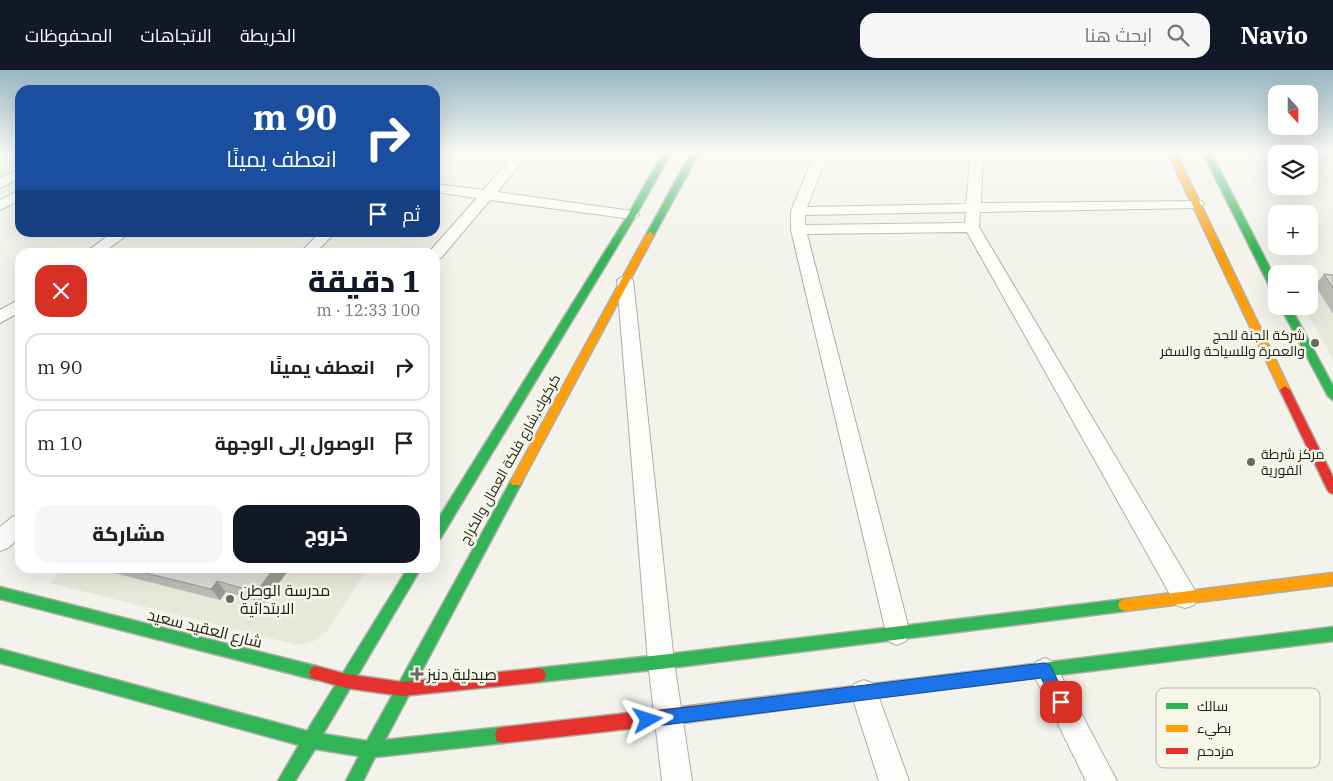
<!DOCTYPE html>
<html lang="ar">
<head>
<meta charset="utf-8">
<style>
  :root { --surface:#fff; --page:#f6f6f6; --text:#202124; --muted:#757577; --line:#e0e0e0; --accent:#111827 }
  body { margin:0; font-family:"IBM Plex Serif",Cairo,serif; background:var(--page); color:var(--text); direction:rtl; height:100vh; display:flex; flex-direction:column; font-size:19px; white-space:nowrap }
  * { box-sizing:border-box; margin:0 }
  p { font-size:16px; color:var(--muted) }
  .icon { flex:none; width:28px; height:28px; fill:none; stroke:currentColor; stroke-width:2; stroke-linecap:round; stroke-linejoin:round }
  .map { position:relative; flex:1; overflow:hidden; direction:ltr }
  .details { position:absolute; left:15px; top:178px; width:425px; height:325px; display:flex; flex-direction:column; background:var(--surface); border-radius:15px; box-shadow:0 5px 20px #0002; direction:rtl }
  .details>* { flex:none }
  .hud { position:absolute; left:15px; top:15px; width:425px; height:152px; border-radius:15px; box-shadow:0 5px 20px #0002; direction:rtl; background:#1a4fa0; color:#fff; overflow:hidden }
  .needle { width:32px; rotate:159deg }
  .controls { position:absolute; left:1268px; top:15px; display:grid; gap:10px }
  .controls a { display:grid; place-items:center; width:50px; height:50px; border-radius:10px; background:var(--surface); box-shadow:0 5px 20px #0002; font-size:25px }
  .pin { position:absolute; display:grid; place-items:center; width:42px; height:42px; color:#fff; margin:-21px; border-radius:10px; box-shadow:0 2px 8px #0006 }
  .me { position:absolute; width:55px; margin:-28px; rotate:84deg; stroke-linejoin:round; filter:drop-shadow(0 0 4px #0008) }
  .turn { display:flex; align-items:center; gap:18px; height:105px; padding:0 20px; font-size:22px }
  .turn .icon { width:65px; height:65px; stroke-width:2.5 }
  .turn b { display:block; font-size:35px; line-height:42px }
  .then { display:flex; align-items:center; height:48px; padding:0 20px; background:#0003; gap:10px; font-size:19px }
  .round { display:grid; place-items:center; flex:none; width:52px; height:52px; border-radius:15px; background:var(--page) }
  .overview { display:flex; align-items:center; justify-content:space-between; height:85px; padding:0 20px }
  h1 { font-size:30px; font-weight:800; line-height:38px; color:var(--accent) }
  .button { display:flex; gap:10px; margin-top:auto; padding:10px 20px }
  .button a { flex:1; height:58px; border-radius:15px; background:var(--accent); color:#fff; font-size:20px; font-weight:800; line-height:58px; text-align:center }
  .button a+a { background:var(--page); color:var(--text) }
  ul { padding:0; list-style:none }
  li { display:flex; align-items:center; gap:15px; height:68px; margin:0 10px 8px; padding:0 10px; border:2px solid var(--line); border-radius:15px }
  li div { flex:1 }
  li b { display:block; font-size:19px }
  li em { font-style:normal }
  header { display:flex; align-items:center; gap:30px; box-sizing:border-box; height:70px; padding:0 25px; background:var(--accent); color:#fff }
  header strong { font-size:24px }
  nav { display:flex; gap:28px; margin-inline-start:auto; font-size:18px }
  .search { width:350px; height:45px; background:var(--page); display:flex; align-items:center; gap:12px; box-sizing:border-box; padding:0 18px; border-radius:15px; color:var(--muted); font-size:19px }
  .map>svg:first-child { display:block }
  .built { fill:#e8e8da }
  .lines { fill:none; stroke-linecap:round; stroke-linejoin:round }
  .street-casing { stroke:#aeaea8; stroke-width:2 }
  .fast-casing { stroke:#aeaea8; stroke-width:3 }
  .slow-casing { stroke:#aeaea8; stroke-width:3 }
  .jam-casing { stroke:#aeaea8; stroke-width:3 }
  .street { fill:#fdfdfc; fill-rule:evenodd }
  .fast { fill:#30b455; fill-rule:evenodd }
  .slow { fill:#ff9f0a; fill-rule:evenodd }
  .jam { fill:#e5322d; fill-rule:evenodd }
  .wall { fill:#bcbcb7 }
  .shaded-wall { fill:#999995 }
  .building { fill:#dbdbd5; stroke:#999995 }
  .route { fill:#1a73e8; stroke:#114b97 }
  .poi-dot { fill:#696964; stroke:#f6f6e9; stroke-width:2 }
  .labels { text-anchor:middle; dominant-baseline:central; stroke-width:5; stroke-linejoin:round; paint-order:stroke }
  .poi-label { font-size:14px; fill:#1e1e1a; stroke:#f6f6e9; text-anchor:end }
  .street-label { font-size:14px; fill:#1e1e1a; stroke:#f6f6e9 }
  .near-poi-label { font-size:16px; fill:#1e1e1a; stroke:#f6f6e9; text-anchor:start }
  .near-street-label { font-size:16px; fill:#1e1e1a; stroke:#f6f6e9 }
  .key { fill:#f6f6e9; stroke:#b5b5ab; stroke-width:1 }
  .key-label { font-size:14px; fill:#1e1e1a }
</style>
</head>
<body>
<header>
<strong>Navio</strong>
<div class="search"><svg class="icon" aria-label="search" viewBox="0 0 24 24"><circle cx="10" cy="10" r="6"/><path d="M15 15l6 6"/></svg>ابحث هنا</div>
<nav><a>الخريطة</a><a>الاتجاهات</a><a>المحفوظات</a></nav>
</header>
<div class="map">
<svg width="1333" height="711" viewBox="0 0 1333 711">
  <rect width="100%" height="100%" fill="#f3f3ec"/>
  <!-- built -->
  <path class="built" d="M 1309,213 L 1333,215 L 1333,289 L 1303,236 L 1309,236 Z
    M 63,498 L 368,498 L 327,561 L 314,571 L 298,575 L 50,513 Z"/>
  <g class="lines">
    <defs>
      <path id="street" d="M 516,83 L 529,83 L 497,122 L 632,141 L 639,145 L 632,149 L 490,130 L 441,188 L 435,190 L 435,182 L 429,182 L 477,128 L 435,122 L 435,114 L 483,120 Z
        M 815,83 L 828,83 L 807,137 L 966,134 L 971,83 L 983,83 L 981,133 L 1202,131 L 1204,134 L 1197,138 L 980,142 L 979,157 L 1194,519 L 1197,527 L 1194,535 L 1185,538 L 1176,535 L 967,162 L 807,164 L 910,563 L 906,571 L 897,575 L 888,571 L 791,160 L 791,141 ZM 966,142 L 965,153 L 805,155 L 805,145 Z
        M 20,99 L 20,108 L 0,118 L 0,108 Z
        M 20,120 L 20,130 L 0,140 L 0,130 Z
        M 113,162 L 131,162 L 104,182 L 88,182 L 90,179 Z
        M 320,162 L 336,162 L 316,182 L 301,182 Z
        M 625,205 L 633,210 L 674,592 L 692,711 L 662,711 L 648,592 L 617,210 Z
        M 20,229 L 20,242 L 0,253 L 0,240 Z
        M 20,444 L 20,467 L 8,478 L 0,481 L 0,457 L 12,447 Z
        M 1045,588 L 1054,592 L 1117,711 L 1086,711 L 1032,601 L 1036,592 Z
        M 864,610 L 874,614 L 909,711 L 879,711 L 851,623 L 854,614 Z"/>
      <path id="fast" d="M 663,83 L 671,83 L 636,145 L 440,469 L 435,470 L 435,454 L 628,145 Z
        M 691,83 L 699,83 L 654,165 L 653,167 L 647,167 L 646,165 Z
        M 1203,83 L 1211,83 L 1276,210 L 1276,222 L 1271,219 Z
        M 1280,236 L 1290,236 L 1333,316 L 1333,330 L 1328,326 Z
        M 516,407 L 520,409 L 522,412 L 385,670 L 503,657 L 509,659 L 511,665 L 509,671 L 503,673 L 375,687 L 363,711 L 346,711 L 359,686 L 315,679 L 295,711 L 278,711 L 299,675 L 0,593 L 0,579 L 307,661 L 408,498 L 421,498 L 323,664 L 367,671 L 512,409 Z
        M 0,517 L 316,596 L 321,598 L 323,603 L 321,608 L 316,610 L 0,529 Z
        M 1125,529 L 1130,531 L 1132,535 L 1130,539 L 1125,541 L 661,599 L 539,612 L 534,610 L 532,605 L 534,600 L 539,598 L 661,585 Z
        M 1333,557 L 1333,571 L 856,630 L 851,628 L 848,623 L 851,618 L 856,616 Z"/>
      <path id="slow" d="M 1168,83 L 1176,83 L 1290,320 L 1289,323 L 1285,324 L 1280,320 Z
        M 650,162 L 654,165 L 520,415 L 512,415 L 510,412 L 512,409 L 646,165 Z
        M 1333,503 L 1333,515 L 1125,541 L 1120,539 L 1118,535 L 1120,531 L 1125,529 Z
        M 856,616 L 861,618 L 864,623 L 861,628 L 856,630 L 690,652 L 685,649 L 682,644 L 685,639 L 690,636 Z"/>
      <path id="jam" d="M 1285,316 L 1290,320 L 1333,407 L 1333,424 L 1329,422 L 1327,419 L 1280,320 Z
        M 316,596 L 346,604 L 402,612 L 539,598 L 544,600 L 546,605 L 544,610 L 539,612 L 402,626 L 346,618 L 311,608 L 309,603 L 311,598 Z
        M 690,636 L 695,639 L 698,644 L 695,649 L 690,652 L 503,673 L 497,671 L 495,665 L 497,659 L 503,657 Z"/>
    </defs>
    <!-- street casing -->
    <use href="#street" class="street-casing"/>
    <!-- fast casing -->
    <use href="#fast" class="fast-casing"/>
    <!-- slow casing -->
    <use href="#slow" class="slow-casing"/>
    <!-- jam casing -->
    <use href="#jam" class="jam-casing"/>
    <!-- street -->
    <use href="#street" class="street"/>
    <!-- fast -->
    <use href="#fast" class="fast"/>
    <!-- slow -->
    <use href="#slow" class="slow"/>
    <!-- jam -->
    <use href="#jam" class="jam"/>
  </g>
  <!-- wall -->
  <path class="wall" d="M 1324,204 L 1333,205 L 1333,244 L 1315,215 Z
    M 100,498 L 290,498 L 264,533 L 226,522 L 220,530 L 102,500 Z"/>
  <!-- shaded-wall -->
  <path class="shaded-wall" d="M 274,498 L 290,498 L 264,533 L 256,522 Z
    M 217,511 L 226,522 L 220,530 L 211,519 Z"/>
  <!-- building -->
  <path class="building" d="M 1324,204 L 1333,205 L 1333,218 Z
    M 125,498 L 274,498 L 256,522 L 217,511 L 211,519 Z"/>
  <!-- sky -->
  <linearGradient id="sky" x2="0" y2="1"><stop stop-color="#97b7c1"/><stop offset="0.45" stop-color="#fafaf6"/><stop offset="1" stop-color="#fafaf6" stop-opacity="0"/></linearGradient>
  <rect width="1333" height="183" fill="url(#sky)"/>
  <!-- route -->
  <path class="route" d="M 1044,593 L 1050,595 L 1066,627 L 1069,632 L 1066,637 L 1061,640 L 1056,637 L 1041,608 L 648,657 L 642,655 L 640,650 L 642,644 L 648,642 Z"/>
  <!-- markers -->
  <g class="poi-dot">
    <circle cx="1315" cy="273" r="5"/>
    <circle cx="1251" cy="392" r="5"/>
    <circle cx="230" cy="529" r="5"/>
    <path d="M414.5 596.5h5v5h5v5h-5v5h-5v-5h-5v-5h5z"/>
  </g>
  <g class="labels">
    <!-- poi labels -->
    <g class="poi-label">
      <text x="1305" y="265">شركة الجنة للحج<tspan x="1305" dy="16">والعمرة وللسياحة والسفر</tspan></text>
      <text x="1261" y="384" text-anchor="start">مركز شرطة<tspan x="1261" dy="16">القورية</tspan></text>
    </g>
    <!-- street labels -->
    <g class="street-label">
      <text transform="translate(510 389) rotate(-61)">كركوك,شارع فلكة العمال والكراج</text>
    </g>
    <!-- near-poi labels -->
    <g class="near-poi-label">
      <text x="240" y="520">مدرسة الوطن<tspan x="240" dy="18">الابتدائية</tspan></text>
      <text x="427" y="604">صيدلية دنيز</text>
    </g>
    <!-- near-street labels -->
    <g class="near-street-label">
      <text transform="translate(205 558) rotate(14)">شارع العقيد سعيد</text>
    </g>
  </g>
  <!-- legend -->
  <rect x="1156" y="618" width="164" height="80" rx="8" class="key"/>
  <rect x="1166" y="633" width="22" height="6" fill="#30b455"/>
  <rect x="1166" y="655" width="22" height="7" fill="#ff9f0a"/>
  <rect x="1166" y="678" width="22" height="6" fill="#e5322d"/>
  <g class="key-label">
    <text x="1197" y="641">سالك</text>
    <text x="1197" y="663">بطيء</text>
    <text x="1197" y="686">مزدحم</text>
  </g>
</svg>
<div class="controls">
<a><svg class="needle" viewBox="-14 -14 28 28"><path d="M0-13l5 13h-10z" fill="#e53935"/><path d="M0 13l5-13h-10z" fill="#757577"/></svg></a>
<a><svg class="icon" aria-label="layers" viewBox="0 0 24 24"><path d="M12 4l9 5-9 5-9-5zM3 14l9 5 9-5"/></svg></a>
<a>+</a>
<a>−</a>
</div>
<div class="pin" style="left:1061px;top:632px;background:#d93025"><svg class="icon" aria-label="arrive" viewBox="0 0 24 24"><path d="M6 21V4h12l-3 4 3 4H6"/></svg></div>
<svg class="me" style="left:648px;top:650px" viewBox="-20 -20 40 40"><path d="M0-17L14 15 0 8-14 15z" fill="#1a73e8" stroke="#fff" stroke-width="4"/></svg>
<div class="hud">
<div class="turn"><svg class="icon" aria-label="right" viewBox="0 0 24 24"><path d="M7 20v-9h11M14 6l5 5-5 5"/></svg><div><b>90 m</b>انعطف يمينًا</div></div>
<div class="then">ثم<svg class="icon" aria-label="arrive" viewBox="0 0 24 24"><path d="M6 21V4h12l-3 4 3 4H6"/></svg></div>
</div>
<section class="details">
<div class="overview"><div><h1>1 دقيقة</h1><p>100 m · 12:33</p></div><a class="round" style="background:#d93025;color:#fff"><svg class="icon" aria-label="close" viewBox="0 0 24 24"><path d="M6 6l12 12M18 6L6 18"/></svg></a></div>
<ul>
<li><svg class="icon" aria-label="right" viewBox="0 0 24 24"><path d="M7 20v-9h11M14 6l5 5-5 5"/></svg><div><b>انعطف يمينًا</b></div><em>90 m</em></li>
<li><svg class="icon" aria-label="arrive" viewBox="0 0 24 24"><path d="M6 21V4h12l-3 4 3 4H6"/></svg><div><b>الوصول إلى الوجهة</b></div><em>10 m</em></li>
</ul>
<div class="button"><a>خروج</a><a>مشاركة</a></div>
</section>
</div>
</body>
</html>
